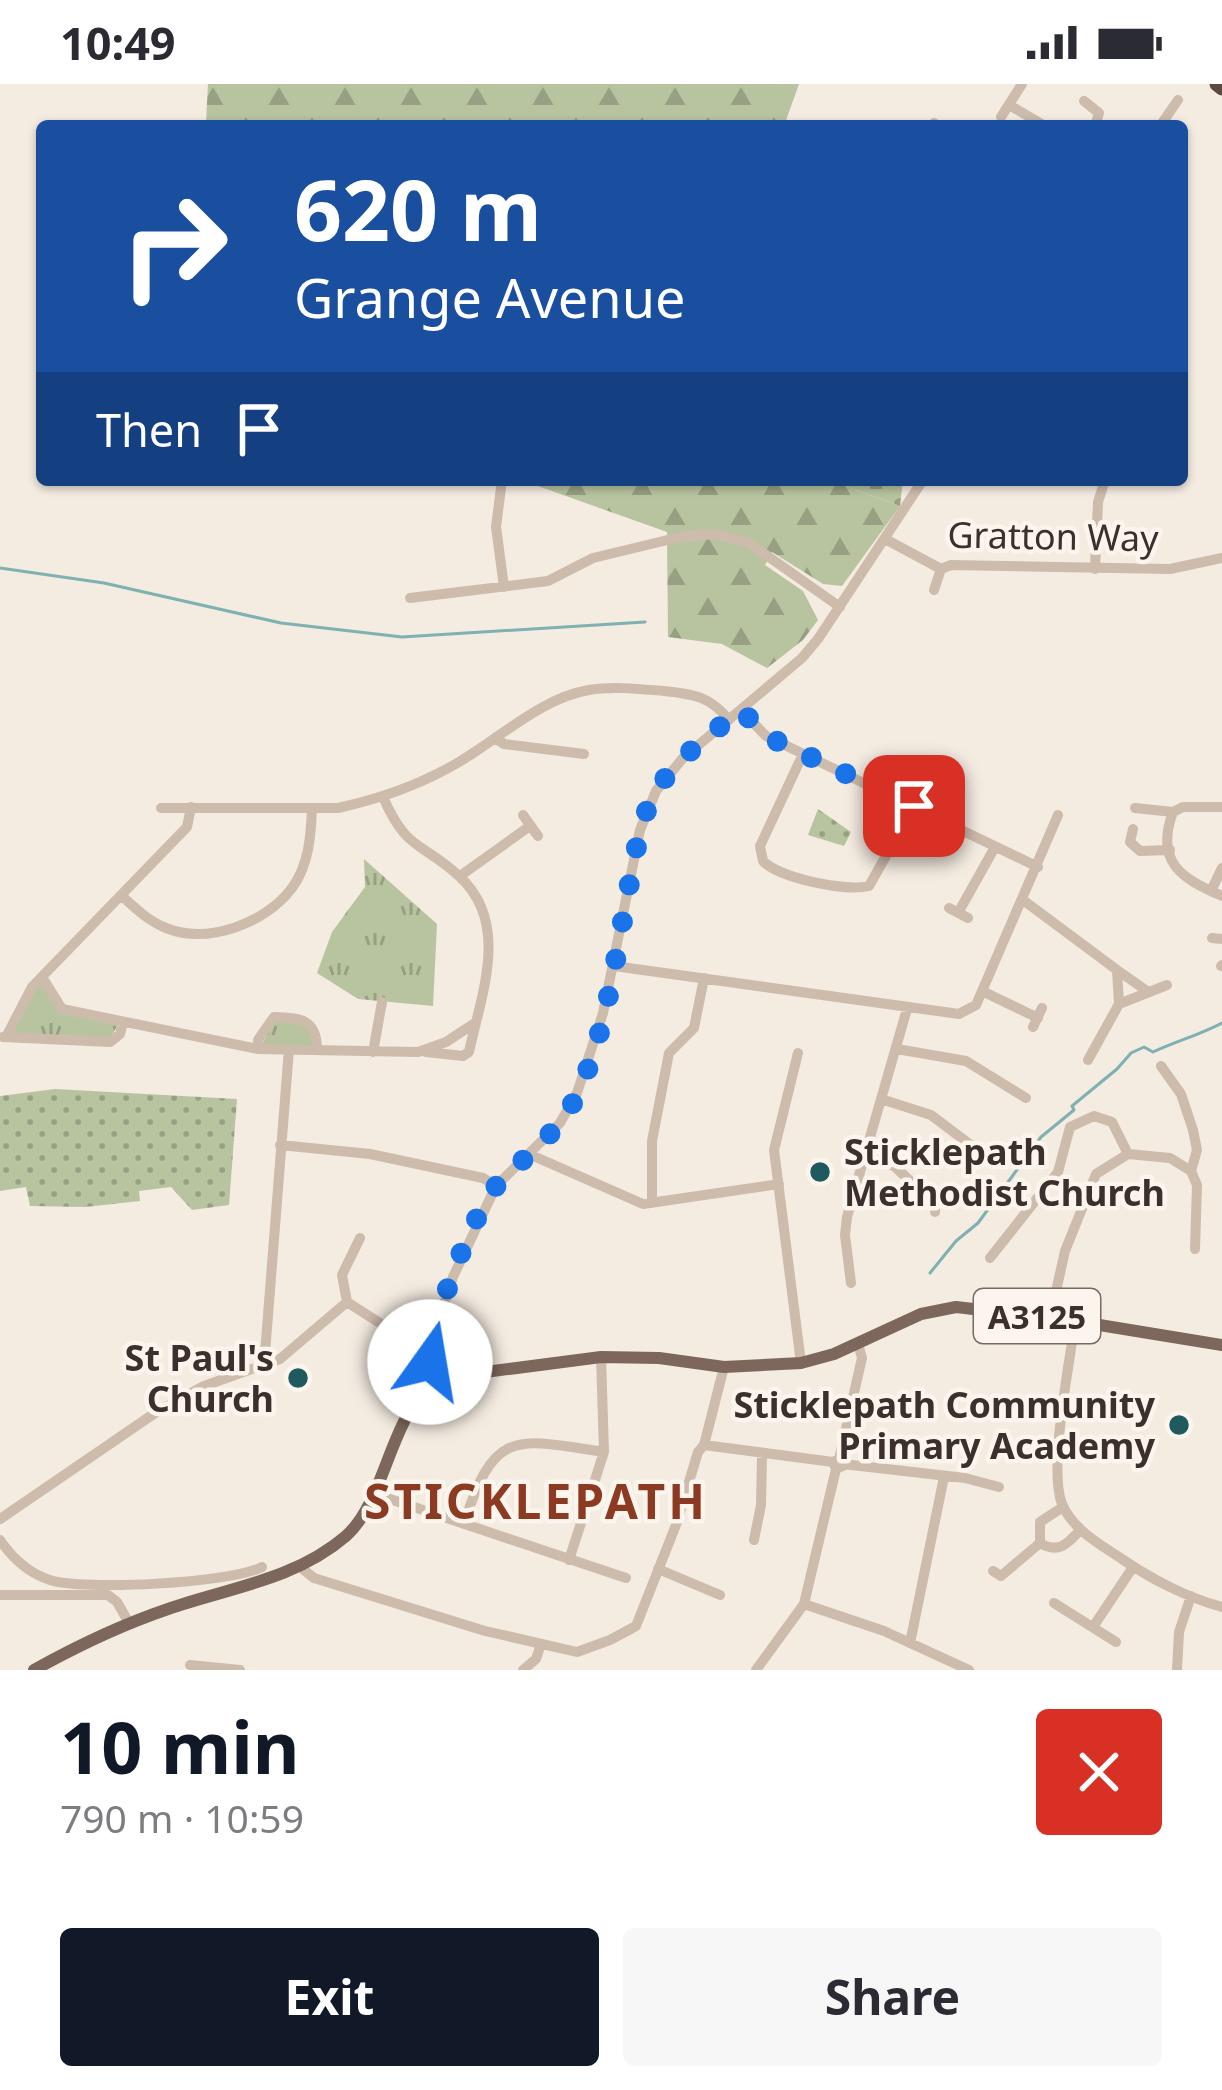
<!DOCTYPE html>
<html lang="en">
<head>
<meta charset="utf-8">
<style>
  :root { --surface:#fff; --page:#f7f7f7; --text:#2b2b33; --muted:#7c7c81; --accent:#111827 }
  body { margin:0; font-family:"Noto Sans",sans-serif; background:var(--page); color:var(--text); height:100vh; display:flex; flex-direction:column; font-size:45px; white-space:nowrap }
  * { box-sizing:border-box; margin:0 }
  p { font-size:39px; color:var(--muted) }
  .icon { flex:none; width:66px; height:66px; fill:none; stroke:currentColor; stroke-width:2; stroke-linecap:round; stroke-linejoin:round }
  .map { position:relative; height:1586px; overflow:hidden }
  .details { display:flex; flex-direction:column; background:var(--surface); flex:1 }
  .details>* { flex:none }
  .top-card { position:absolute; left:36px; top:36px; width:1152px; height:366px; border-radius:12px; box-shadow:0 3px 9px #0004; background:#1a4fa0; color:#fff; overflow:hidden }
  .pin { position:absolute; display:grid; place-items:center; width:102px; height:102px; color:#fff; margin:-51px; border-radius:24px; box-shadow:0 6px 18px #0006 }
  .me { position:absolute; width:132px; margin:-66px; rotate:13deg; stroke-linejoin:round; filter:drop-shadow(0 0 9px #0008) }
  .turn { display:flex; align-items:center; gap:42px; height:252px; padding:0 60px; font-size:54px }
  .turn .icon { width:156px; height:156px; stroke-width:2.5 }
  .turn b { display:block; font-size:84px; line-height:102px }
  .then { display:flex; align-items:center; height:114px; padding:0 60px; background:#0003; gap:24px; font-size:45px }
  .round { display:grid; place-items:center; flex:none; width:126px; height:126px; border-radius:12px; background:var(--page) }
  .overview { display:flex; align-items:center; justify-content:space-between; height:204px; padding:0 60px }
  h1 { font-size:72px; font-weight:700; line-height:90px; color:var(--accent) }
  .cta { display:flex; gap:24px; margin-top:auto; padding:24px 60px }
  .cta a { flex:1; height:138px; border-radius:12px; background:var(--accent); color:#fff; font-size:48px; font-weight:700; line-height:138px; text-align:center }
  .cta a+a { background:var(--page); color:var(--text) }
  .status { display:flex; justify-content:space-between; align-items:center; height:84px; padding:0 60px; background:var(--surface); direction:ltr }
  .status svg { height:33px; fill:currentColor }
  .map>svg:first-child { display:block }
  .grass { fill:url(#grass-tufts) }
  .forest { fill:url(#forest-firs) }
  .cemetery { fill:url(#cemetery-stones) }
  .park { fill:url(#park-dots) }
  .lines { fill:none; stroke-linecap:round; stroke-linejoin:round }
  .stream { stroke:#7fb0b2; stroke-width:3 }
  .minor { stroke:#cdbbac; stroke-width:10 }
  .major { stroke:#7d675c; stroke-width:12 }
  .highway { stroke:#5c4a42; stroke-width:15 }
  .route { stroke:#1a73e8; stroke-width:21; stroke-dasharray:0 37.8 }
  .poi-dot { fill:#1f5a5e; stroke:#fbf5ee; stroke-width:4.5 }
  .labels { text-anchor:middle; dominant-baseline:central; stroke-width:9; stroke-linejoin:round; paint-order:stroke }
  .shield { fill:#fbf5ee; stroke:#756b66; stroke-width:3 }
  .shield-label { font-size:33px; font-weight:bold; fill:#3b302b }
  .street-label { font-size:36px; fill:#3b302b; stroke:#fbf5ee }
  .poi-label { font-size:36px; font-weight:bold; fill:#3b302b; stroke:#fbf5ee; text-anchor:end }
  .district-label { font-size:48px; font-weight:bold; letter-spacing:3px; fill:#8c3b22; stroke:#fbf5ee }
</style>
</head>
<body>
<div class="status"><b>10:49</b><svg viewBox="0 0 49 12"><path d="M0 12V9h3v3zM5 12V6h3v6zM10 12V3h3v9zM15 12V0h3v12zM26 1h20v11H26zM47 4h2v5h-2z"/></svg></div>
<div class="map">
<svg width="1222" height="1586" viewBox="0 0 1222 1586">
  <defs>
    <pattern id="grass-tufts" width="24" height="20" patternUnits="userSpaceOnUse" patternTransform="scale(3)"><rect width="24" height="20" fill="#b8c4a0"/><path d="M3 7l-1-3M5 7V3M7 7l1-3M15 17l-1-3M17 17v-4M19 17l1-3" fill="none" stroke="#97a083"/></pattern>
    <pattern id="forest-firs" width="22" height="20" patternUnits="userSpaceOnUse" patternTransform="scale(3)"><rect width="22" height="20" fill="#b8c4a0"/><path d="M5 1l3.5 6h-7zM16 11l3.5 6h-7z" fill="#97a083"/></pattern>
    <pattern id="cemetery-stones" width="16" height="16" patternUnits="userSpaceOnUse" patternTransform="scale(3)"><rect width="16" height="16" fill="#b8c4a0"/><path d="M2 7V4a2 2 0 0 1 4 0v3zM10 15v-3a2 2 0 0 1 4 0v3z" fill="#97a083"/></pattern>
    <pattern id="park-dots" width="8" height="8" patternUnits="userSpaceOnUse" patternTransform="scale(3)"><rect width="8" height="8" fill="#b8c4a0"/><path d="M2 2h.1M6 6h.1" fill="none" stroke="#97a083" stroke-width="1.8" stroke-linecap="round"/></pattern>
  </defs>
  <rect width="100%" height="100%" fill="#f4ebe1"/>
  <!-- grass -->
  <path class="grass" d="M 364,775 L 437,840 L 433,922 L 358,915 L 317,889 L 332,848 L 365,803 Z
    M 42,900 L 59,926 L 118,941 L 110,954 L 10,950 L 35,904 Z
    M 275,936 L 307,940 L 315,964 L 261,962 Z"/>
  <!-- forest -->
  <path class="forest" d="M 208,0 L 799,0 L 784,42 L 212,42 L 206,39 Z
    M 521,396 L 829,396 L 900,422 L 842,502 L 823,500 L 772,468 L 765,481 L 803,507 L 818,536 L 803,556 L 767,584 L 722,560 L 668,553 L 667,448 Z"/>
  <!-- cemetery -->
  <path class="cemetery" d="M 829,396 L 903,396 L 900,422 Z"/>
  <!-- park -->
  <path class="park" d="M 818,725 L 851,748 L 844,762 L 808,751 Z
    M 55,1005 L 237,1015 L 229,1121 L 192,1126 L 171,1103 L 139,1107 L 140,1117 L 85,1123 L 30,1122 L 26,1103 L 0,1107 L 0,1012 Z"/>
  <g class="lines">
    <!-- stream -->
    <path class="stream" d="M 0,484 L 104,499 L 281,539 L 402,553 L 645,538
      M 930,1189 L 956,1157 L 978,1139 L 1041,1053 L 1074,1026 L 1072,1022 L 1117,985 L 1131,969 L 1144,963 L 1153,968 C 1177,957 1199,951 1222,939"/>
    <!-- minor -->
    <path class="minor" d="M 1084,17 L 1099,29 L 1095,42
      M 1009,21 L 1045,42
      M 1001,33 L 1022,0
      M 932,42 L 934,39
      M 1160,42 L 1178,16
      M 502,396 L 496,443 L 504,503
      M 887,456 L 941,485 L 951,481 L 1170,485 L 1222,474
      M 1095,485 L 1098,418 L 1105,396
      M 934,506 L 941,485
      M 410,514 L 548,497 L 593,474 L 680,453 L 716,450 L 749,459 L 840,523
      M 741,626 L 766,652 L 1038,783
      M 495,654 L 504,660 L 584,670
      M 803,670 L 760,762 L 763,777 C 779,794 846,808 869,802 L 914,722
      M 383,713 C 407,768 421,757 459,792 C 511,839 481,911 469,968 L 463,972 L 426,968
      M 161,724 L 338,724 C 379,715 422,700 459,678 C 500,654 541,614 589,606 C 613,602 640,605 664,607 C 693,610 710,612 729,636
      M 1135,724 L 1173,728 L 1183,723 L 1222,723
      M 1173,728 C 1154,779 1183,795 1222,812
      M 523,731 L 538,752
      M 1133,745 L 1130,758 L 1140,767 L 1170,766
      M 460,792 L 530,742
      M 1211,807 L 1222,784
      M 121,811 C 135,824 148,837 166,844 C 208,861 266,839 292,804 C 309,781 311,751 312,724
      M 1023,816 L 1117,886 L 1119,920 L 1088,976
      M 949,824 L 968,834
      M 958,829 L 995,763
      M 1212,854 L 1222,855
      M 614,882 L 959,930 L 976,921 L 1058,731
      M 1221,882 L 1222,881
      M 1117,886 L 1147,907
      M 42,893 L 62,925 L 258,965 L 418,968 L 446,958 L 475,939
      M 982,907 L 1038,934
      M 1119,920 L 1167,901
      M 1033,943 L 1042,924
      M 3,953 L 110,958 L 120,950 L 123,938
      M 6,953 L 32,903 L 187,743 L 191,723
      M 258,965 L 258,956 L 274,933 C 301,934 317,935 317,966
      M 897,965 L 966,977 L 1026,1014
      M 373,968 L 382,918
      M 798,969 L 774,1066 L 801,1279
      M 1161,982 L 1181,1010 L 1193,1046 L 1197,1066 L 1191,1087 L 1197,1101 L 1195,1165
      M 881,1015 L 931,1031 L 976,1065
      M 280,1061 L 370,1070 L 483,1094 L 496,1102
      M 531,1071 L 643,1120 L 779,1100
      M 864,1071 L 894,1082 L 935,1120 L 935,1128
      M 652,1119 L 652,1057 L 669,969 L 694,944 L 704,894
      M 990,1174 L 1058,1088 L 1070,1043 L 1094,1032 L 1112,1038 L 1128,1070
      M 851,1199 L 845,1151 L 847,1133 L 907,925
      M 347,1218 L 342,1191 L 360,1154
      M 1050,1234 L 1065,1167 L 1096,1090 L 1128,1070 L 1170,1074 L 1191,1087
      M 1075,1237 C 1070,1279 1048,1384 1062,1420 C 1073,1446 1100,1460 1122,1475 C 1151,1495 1188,1514 1222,1523
      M 264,1282 L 289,965
      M 437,1297 L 430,1278 L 430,1263 L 453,1193 L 496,1102 L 560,1039 L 577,1009 L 603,929 L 640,746 L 656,707 L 683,674 L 802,574 L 818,555 L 923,396
      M 704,1361 L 833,1378 L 836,1385 L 843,1382 L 839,1375 L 833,1378
      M 839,1375 L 862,1274 L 858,1260
      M 843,1380 L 965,1394 L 999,1403
      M 375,1410 L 626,1494
      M 1063,1423 L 1040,1438 L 1040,1459 C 1058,1470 1068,1460 1080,1446
      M 0,1435 L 155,1329 L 204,1302 L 280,1275 L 347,1218 L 397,1250 L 430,1263
      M 464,1440 C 494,1345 514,1354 604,1368
      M 0,1456 C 13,1475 28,1489 50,1496 C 84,1507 230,1499 262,1483
      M 754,1456 L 761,1421 L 762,1371
      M 569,1476 L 604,1368 L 601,1273
      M 299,1482 L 314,1494 L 485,1547 L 577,1568 L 610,1556 L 636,1542 L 676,1441 L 698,1368 L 704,1361 L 724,1283
      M 658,1485 L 720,1511
      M 993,1487 L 1001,1492 L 1040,1459
      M 0,1511 L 108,1511 L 117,1518 L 129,1539
      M 1054,1519 L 1116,1558
      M 804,1520 L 884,1547 L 969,1586
      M 1093,1543 L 1133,1483
      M 910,1559 L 944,1393
      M 190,1581 L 240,1586
      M 523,1586 L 536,1575 L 541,1560
      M 756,1586 L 804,1520 L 836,1385
      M 1177,1586 L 1179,1548 L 1191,1512"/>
    <!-- major -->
    <path class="major" d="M 34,1586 C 77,1562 121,1541 168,1525 C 228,1504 295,1496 346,1452 C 390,1413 391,1312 447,1293 L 601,1273 L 659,1274 L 724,1283 L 801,1279 L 834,1270 L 921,1230 L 956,1223 L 1075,1237 L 1222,1261"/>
    <!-- highway -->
    <path class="highway" d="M 1217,0 L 1222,4"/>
  </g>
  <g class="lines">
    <!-- route -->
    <path class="route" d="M 430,1278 C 429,1242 474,1126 498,1100 C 526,1071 559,1049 577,1011 C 608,945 616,867 630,797 C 636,767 640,735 655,709 C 676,674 710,651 741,626 L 766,652 L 914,722"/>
  </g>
  <!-- markers -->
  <g class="poi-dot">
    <circle cx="820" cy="1088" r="12"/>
    <circle cx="298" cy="1294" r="12"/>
    <circle cx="1179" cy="1341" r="12"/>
  </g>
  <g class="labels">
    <!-- shield labels -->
    <rect class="shield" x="974" y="1205" width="126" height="54" rx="9"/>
    <g class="shield-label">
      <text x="1037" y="1232">A3125</text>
    </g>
    <!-- street labels -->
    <g class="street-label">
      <text transform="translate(1053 452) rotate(1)">Gratton Way</text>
    </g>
    <!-- poi labels -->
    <g class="poi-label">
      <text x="844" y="1067" text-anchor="start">Sticklepath<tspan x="844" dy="41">Methodist Church</tspan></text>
      <text x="274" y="1273">St Paul's<tspan x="274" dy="41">Church</tspan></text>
      <text x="1155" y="1320">Sticklepath Community<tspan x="1155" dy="41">Primary Academy</tspan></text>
    </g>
    <!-- district labels -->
    <g class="district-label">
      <text x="536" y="1416">STICKLEPATH</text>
    </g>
  </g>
</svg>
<div class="pin" style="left:914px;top:722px;background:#d93025"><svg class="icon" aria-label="arrive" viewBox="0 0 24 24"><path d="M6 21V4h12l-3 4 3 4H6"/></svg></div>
<svg class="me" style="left:430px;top:1278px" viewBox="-20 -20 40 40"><circle r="19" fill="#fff"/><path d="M0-13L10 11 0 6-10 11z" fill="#1a73e8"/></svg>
<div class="top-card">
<div class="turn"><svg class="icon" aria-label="right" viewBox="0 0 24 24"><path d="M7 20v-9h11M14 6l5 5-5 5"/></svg><div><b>620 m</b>Grange Avenue</div></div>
<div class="then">Then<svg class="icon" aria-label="arrive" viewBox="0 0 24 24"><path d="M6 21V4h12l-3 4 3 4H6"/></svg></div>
</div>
</div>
<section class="details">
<div class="overview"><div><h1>10 min</h1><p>790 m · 10:59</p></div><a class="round" style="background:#d93025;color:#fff"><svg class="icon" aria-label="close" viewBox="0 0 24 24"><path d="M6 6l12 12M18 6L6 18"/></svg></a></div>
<div class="cta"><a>Exit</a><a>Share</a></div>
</section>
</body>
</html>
